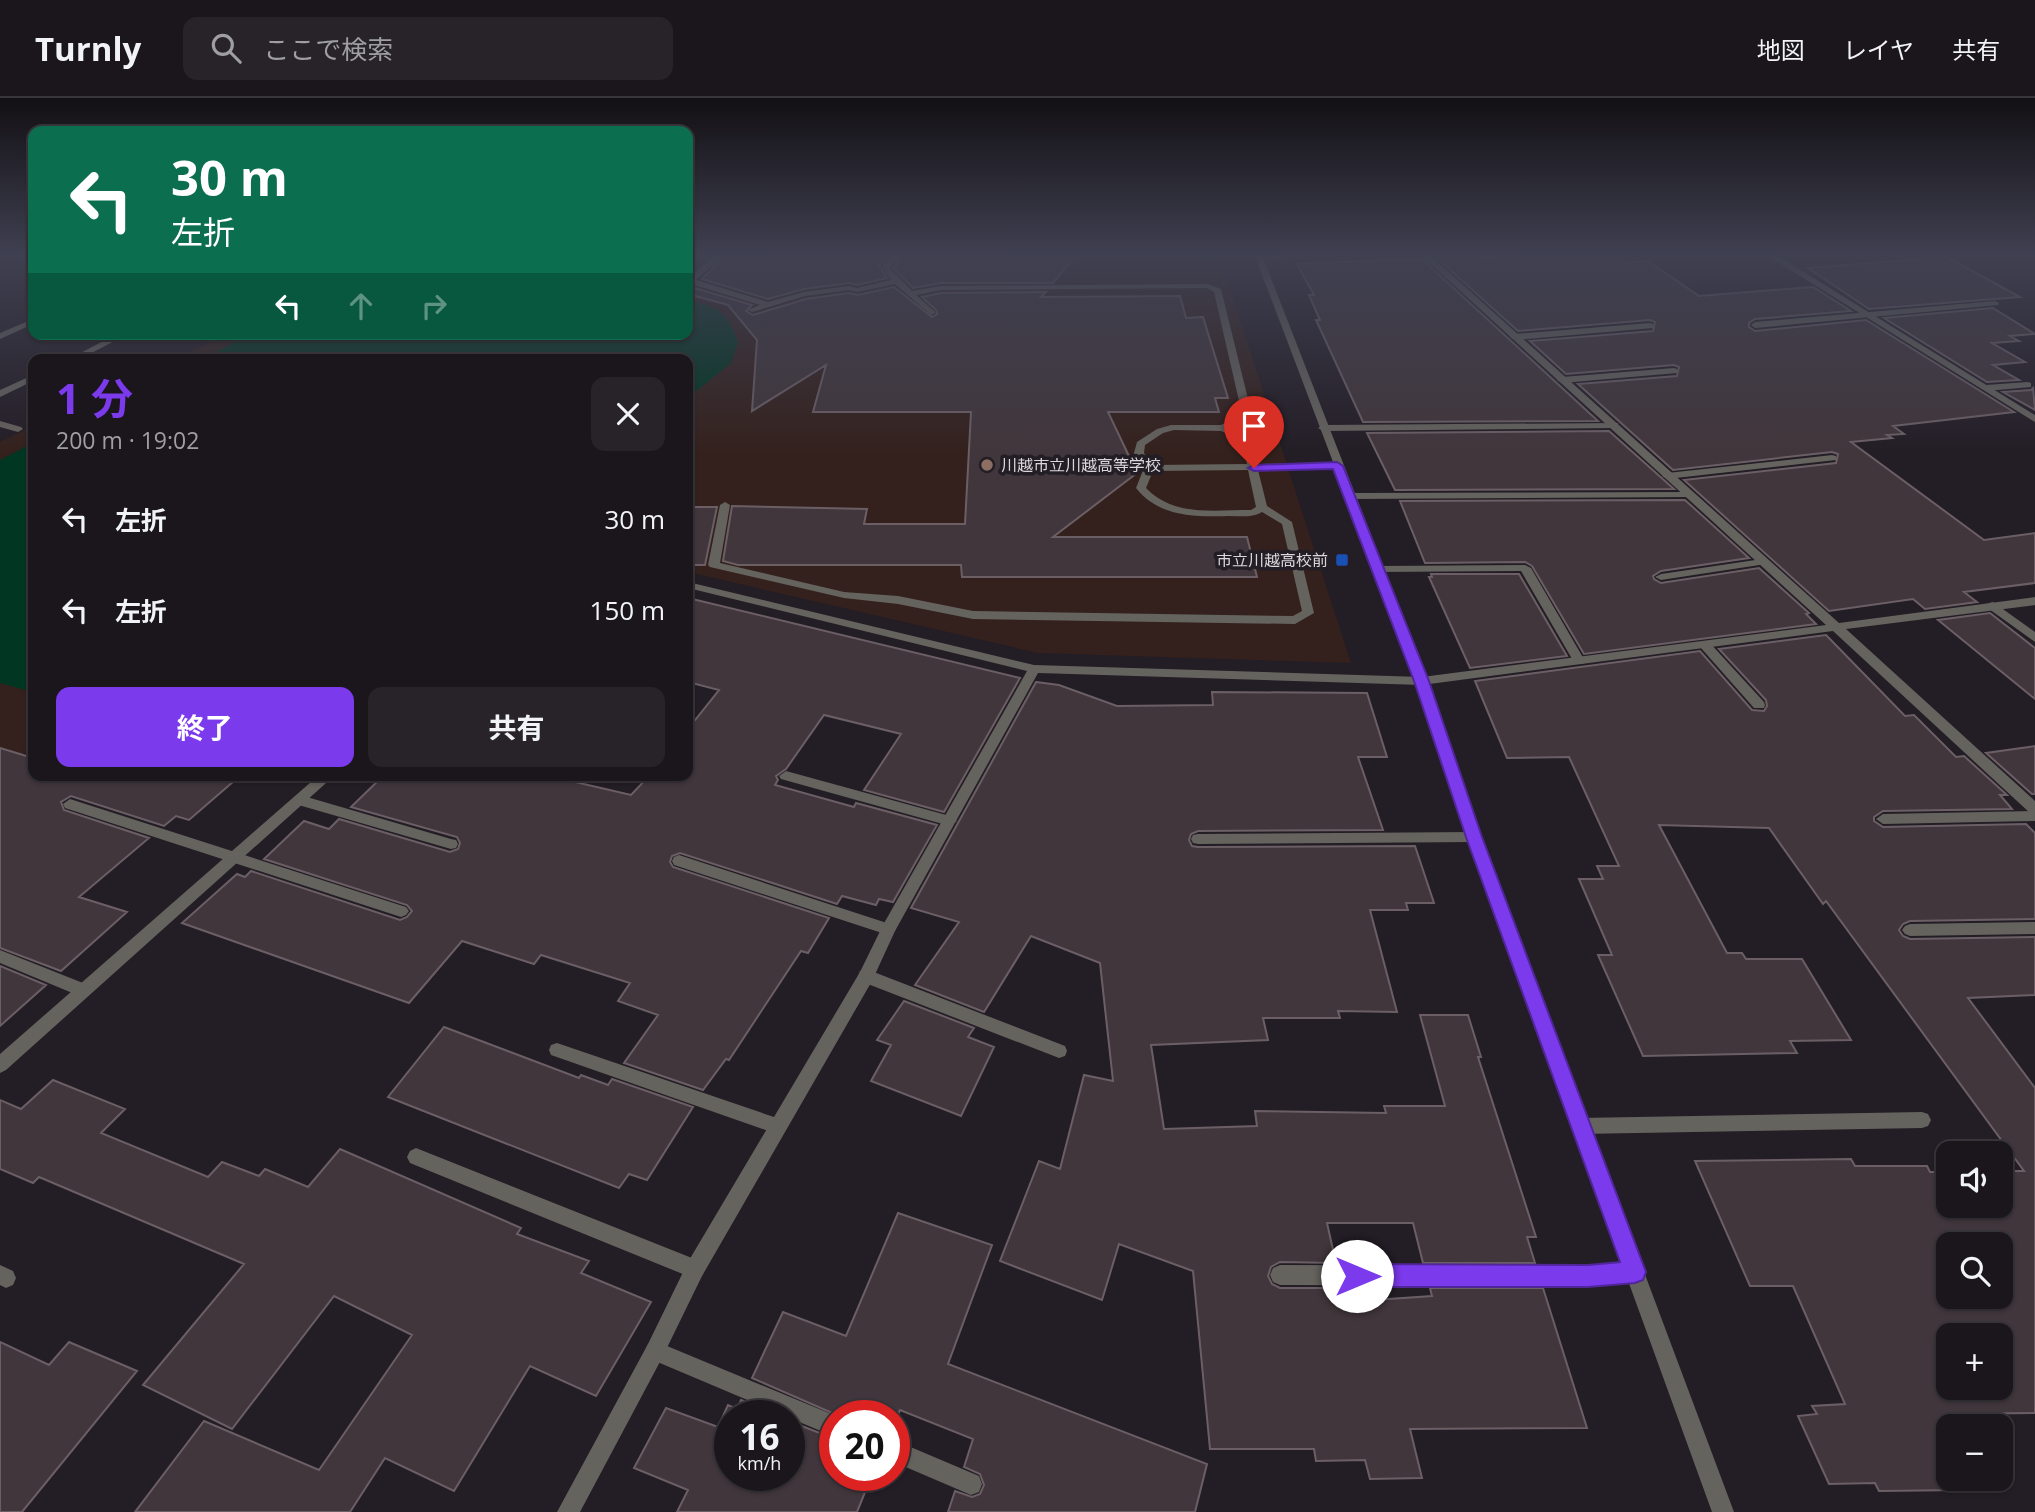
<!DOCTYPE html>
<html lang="ja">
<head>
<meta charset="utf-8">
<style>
  :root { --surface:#1a161c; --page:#272329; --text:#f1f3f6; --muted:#9f9fa3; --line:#38353b; --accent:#7c3aed }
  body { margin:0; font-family:"Open Sans","Noto Sans JP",sans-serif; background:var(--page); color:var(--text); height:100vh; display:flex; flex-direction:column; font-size:26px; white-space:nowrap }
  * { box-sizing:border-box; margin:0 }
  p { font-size:23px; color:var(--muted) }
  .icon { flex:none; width:38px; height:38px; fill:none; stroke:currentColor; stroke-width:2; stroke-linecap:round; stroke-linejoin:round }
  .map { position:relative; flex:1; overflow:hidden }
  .sheet { position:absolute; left:28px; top:256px; width:665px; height:427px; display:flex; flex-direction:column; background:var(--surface); border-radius:14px; box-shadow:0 2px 5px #0004,0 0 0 2px var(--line) }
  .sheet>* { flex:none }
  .banner { position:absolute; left:28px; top:28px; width:665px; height:214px; border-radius:14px; box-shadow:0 2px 5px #0004,0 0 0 2px var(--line); background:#0b6e4f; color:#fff; overflow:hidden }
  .tools { position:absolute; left:1936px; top:1043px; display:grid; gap:14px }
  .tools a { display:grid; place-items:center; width:77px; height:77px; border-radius:14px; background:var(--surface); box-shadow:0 2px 5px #0004,0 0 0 2px var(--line); font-size:35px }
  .speed { position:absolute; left:714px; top:1302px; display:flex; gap:14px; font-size:35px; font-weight:700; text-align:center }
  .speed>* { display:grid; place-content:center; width:91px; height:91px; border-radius:50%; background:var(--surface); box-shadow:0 2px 5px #0004,0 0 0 2px var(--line); line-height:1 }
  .speed small { font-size:18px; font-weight:400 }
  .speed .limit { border:10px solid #d22; background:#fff; color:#111 }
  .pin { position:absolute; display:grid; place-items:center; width:60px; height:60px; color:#fff; margin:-72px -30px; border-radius:50% 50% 50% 0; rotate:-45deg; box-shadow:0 0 7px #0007 }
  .pin .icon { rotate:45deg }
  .me { position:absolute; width:77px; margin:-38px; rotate:90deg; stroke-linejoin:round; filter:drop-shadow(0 0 5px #0008) }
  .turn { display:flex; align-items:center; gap:24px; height:147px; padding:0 28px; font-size:32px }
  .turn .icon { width:91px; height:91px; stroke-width:2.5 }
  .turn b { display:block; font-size:49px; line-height:60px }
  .lanes { display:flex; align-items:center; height:66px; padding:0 28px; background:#0003; justify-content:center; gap:35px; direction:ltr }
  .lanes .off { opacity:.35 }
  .round { display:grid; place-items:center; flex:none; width:74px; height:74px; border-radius:14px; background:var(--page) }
  .overview { display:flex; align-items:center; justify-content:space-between; height:119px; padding:0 28px }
  h1 { font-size:42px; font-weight:700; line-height:52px; color:var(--accent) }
  .cta { display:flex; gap:14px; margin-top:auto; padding:14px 28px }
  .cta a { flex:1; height:80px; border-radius:14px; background:var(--accent); color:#fff; font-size:28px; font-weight:700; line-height:80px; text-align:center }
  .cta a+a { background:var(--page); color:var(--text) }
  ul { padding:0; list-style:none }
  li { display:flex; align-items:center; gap:21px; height:91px; padding:0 28px }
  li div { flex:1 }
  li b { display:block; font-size:26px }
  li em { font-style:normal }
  header { display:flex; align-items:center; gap:42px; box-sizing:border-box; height:98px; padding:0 35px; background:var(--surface); border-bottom:2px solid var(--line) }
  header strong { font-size:33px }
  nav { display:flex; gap:38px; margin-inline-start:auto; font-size:24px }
  .search { width:490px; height:63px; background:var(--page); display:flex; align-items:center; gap:18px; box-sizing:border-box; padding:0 24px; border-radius:14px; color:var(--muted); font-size:26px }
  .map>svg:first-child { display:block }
  .education { fill:#34211d }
  .green { fill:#003622 }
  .building { fill:#41363b; stroke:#6b5f65; stroke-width:2; fill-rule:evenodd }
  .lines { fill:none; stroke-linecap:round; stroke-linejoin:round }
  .service { fill:#65635e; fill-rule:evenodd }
  .minor { fill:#65635e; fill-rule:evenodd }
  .tertiary { fill:#65635e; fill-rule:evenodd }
  .route { fill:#7c3aed; stroke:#51269a; stroke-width:2 }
  .education-dot { fill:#8d6e63; stroke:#231d25; stroke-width:2.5 }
  .transit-dot { fill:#1a4fb4; stroke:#231d25; stroke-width:2.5 }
  .labels { text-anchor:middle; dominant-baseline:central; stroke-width:7; stroke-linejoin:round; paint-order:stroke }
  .far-poi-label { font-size:16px; fill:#dad6db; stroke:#231d25; text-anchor:start }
</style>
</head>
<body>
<header>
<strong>Turnly</strong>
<div class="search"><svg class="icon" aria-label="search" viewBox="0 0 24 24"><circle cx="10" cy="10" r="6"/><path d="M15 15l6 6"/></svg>ここで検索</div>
<nav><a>地図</a><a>レイヤ</a><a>共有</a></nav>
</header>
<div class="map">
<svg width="2035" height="1414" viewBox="0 0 2035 1414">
  <rect width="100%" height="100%" fill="#231d25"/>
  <!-- education -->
  <path class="education" d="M 1120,158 L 1188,158 L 1221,163 L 1351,565 L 1038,555 L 688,474 L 688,261 L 176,261 L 227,236 L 688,236 L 688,186 L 899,170 Z
    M 33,328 L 33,649 L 0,673 L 0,344 Z"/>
  <!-- green -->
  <path class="green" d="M 688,202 C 719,209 727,213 738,244 L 731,265 L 688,300 L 688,261 L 202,261 L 251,236 L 688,236 Z
    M 33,345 L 33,594 L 0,585 L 0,362 Z"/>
  <!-- building -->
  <path class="building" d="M 725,158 L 887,158 L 879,167 L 887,180 L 857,187 L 849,185 L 804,191 L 768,201 L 702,181 Z
    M 902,158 L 1075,158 L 1053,185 L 941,185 L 913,190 L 893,170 Z
    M 1514,158 L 1617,158 L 1626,165 L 1648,163 L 1699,198 L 1813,189 L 1851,213 L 1755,221 L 1749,225 L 1749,229 L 1755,233 L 1866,222 L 2014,314 L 1893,328 L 1904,336 L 1887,337 L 1892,340 L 1851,344 L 1984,442 L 2035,435 L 2035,485 L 1964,494 L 1977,504 L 1925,511 L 1913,501 L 1829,513 L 1684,382 L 1836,365 L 1838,356 L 1832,354 L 1673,372 L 1578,286 L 1677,278 L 1679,269 L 1674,267 L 1566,276 L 1530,243 L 1653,233 L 1655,224 L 1650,222 L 1518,233 L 1438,161 Z
    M 1947,159 L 2020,199 L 1869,211 L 1808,170 Z
    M 1416,161 L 1423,162 L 1598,323 L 1363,324 L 1316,222 L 1320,222 L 1309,197 L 1314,197 L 1297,166 Z
    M 691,189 L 752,207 L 746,213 L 753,217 L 806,201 L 849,195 L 858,197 L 894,189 L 932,219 L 937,216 L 936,212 L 922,199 L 941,195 L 1046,194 L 1041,199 L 1180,198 L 1186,220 L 1203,219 L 1228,300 L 1215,300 L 1219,314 L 1108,314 L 1137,375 L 1053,439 L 1247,439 L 1257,479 L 962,479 L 961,467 L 738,467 L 723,463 L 732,408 L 867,411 L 864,426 L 965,426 L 971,314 L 813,314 L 826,267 L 752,313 L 757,242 L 728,207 L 688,196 Z
    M 1993,210 L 2035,236 L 2010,238 L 2019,243 L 1992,245 L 2025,264 L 1993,267 L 2019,282 L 1987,284 L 1884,220 Z
    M 2033,290 L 2035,312 L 2003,294 L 2031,292 Z
    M 1609,333 L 1674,391 L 1395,392 L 1367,335 Z
    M 1685,402 L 1749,460 L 1661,473 L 1653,478 L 1654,481 L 1661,485 L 1759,470 L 1809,515 L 1806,516 L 1816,526 L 1584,556 L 1532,468 L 1525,464 L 1425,465 L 1400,403 Z
    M 688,409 L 717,409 L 705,467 L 688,467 Z
    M 1431,476 L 1519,476 L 1567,558 L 1470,570 L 1429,479 L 1432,479 Z
    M 688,500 L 1020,580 L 944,714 L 864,692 L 901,636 L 824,617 L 786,671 L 776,678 L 778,682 L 775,687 L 854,709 L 856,705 L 937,727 L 893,804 L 879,801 L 876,807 L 842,798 L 837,806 L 680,755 L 672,758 L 670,764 L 673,769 L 829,820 L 808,855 L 801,853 L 729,962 L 726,961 L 703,992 L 624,965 L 658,917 L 618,903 L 630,885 L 541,857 L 534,866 L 462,843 L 409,905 L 182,825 L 237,776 L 245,779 L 251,773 L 400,822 L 407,819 L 412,813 L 407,807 L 264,761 L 304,723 L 329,731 L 339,721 L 450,754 L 458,751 L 460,745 L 457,739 L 351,709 L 384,677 L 545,677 L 631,697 L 650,677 L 688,677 L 688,631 L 719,592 L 688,584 Z
    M 1990,515 L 2035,550 L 2035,601 L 1938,522 Z
    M 1826,537 L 1905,618 L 1914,617 L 1956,659 L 1964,658 L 2007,697 L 2000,697 L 2012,711 L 1883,713 L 1874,719 L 1874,723 L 1883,729 L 2026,726 L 2035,735 L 2035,821 L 1910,823 L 1903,826 L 1899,832 L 1903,838 L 1910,841 L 2035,839 L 2035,897 L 1968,900 L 2035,990 L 2035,1315 L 1948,1316 L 1948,1381 L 1958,1381 L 1963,1392 L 1879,1393 L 1875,1385 L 1829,1386 L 1798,1318 L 1817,1316 L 1812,1308 L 1845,1306 L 1793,1188 L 1750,1188 L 1695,1063 L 1851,1061 L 1855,1068 L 1927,1068 L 1930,1074 L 1948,1074 L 1948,1108 L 2000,1108 L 2000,1073 L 2024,1073 L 1826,803 L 1823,806 L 1769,730 L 1659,727 L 1727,855 L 1742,855 L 1746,861 L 1802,861 L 1851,942 L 1790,943 L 1797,955 L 1643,958 L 1598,857 L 1612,857 L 1579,781 L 1603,781 L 1597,768 L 1619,768 L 1569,659 L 1507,660 L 1475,583 L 1700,553 L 1752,612 L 1764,613 L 1767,608 L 1766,602 L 1719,551 ZM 1948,1146 L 2000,1146 L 2000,1199 L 1948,1199 ZM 1948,1237 L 2000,1237 L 2000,1290 L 1948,1290 Z
    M 1036,584 L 1059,587 L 1117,608 L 1213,607 L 1212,594 L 1367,595 L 1387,659 L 1358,659 L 1383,732 L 1198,733 L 1191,736 L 1189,742 L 1192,748 L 1198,749 L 1415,748 L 1434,805 L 1406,805 L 1408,812 L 1370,812 L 1397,914 L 1338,913 L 1340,920 L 1263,920 L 1268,942 L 1151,947 L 1164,1031 L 1257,1028 L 1255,1013 L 1386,1015 L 1384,1008 L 1445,1008 L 1420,917 L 1468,917 L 1481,959 L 1478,959 L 1536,1139 L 1527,1139 L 1535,1165 L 1423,1165 L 1413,1125 L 1327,1125 L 1336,1165 L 1280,1164 L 1271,1169 L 1268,1178 L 1272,1186 L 1280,1190 L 1342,1190 L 1345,1204 L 1432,1198 L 1430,1190 L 1543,1190 L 1587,1330 L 1410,1331 L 1422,1380 L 1370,1381 L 1365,1362 L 1316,1363 L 1314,1351 L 1210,1351 L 1193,1173 L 1119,1146 L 1102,1202 L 1000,1163 L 1039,1063 L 1060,1071 L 1084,977 L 1113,983 L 1100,865 L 1031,838 L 984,914 L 915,887 L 959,824 L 911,810 Z
    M 2035,648 L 2035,696 L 2032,696 L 1986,655 Z
    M 0,650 L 33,660 L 33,677 L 241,677 L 189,722 L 176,718 L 164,728 L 71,698 L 61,704 L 64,712 L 149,740 L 79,799 L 127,814 L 61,873 L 0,850 Z
    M 0,868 L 46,887 L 0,928 Z
    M 904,903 L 974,930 L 968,939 L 994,949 L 961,1018 L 871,983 L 891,947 L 877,942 Z
    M 444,929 L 579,980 L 581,977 L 608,987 L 612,981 L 693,1009 L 647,1082 L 629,1076 L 619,1090 L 388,999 Z
    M 53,982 L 125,1011 L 101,1035 L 208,1079 L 222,1064 L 259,1078 L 265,1071 L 308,1089 L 340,1051 L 521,1130 L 517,1136 L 589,1163 L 581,1175 L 651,1204 L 596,1298 L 530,1268 L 454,1393 L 385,1360 L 350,1414 L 135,1414 L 204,1323 L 319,1372 L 412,1237 L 334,1198 L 232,1331 L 143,1287 L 244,1166 L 39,1079 L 33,1085 L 0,1071 L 0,1002 L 21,1011 Z
    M 898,1115 L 992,1147 L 948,1266 L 1207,1366 L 1195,1414 L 948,1414 L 955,1393 L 972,1399 L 980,1396 L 984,1387 L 980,1376 L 964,1369 L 973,1341 L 900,1312 L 894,1325 L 894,1318 L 839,1318 L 752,1280 L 783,1214 L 846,1238 Z
    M 0,1244 L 49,1267 L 69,1244 L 137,1273 L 22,1414 L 0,1414 Z
    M 741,1302 L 778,1318 L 730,1318 L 730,1377 L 789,1377 L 789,1323 L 835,1341 L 835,1377 L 872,1377 L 857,1414 L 677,1414 L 688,1392 L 634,1370 L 666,1310 L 718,1329 L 728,1307 L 737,1311 Z"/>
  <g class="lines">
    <!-- service -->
    <path class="service" d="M 714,158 L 723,158 L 696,182 L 768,204 L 804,194 L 849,188 L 857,190 L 891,182 L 882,168 L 886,166 L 912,193 L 941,188 L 1208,186 L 1221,191 L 1252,317 L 1231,330 L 1249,338 L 1257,366 L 1337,365 L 1342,368 L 1337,371 L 1258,372 L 1267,408 L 1292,424 L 1314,515 L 1295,526 L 973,521 L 898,506 L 844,500 L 710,469 L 708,467 L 720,407 L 725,404 L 730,407 L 720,465 L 844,494 L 898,498 L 973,513 L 1293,518 L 1302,513 L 1282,426 L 1262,414 C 1252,420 1240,418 1229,418 C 1194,419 1159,419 1136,390 L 1144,370 L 1134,355 L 1137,344 L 1157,331 L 1171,327 L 1221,327 L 1242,316 L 1214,194 L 1207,190 L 941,192 L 916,197 L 934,213 L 935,215 L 931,217 L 895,186 L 857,194 L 849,192 L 805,198 L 752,214 L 748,212 L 760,207 L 688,185 L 688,181 ZM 1174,332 L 1221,333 L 1242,342 L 1247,366 L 1152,367 L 1144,355 L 1145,347 L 1163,335 ZM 1248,372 L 1256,409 L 1251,412 C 1214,412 1174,419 1146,390 L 1153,373 Z
      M 1995,203 L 1999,205 L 1998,207 L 1755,230 L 1751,227 L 1755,224 Z
      M 1650,225 L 1653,226 L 1653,230 L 1514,242 L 1510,239 L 1514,236 Z
      M 1674,270 L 1677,271 L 1677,275 L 1562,285 L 1557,282 L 1562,279 Z
      M 2028,284 L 2031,285 L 2031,289 L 1986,293 L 1981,290 L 1986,287 Z
      M 1618,325 L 1618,329 L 1615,330 L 1323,333 L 1318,330 L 1323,327 Z
      M 1832,357 L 1836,358 L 1836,362 L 1667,381 L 1662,378 L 1667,375 Z
      M 1688,394 L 1692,395 L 1692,399 L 1350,401 L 1345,398 L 1350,395 Z
      M 1762,461 L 1768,464 L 1766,466 L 1661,482 L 1655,479 L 1661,476 Z
      M 1525,467 L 1531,470 L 1585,563 L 1583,566 L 1575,566 L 1521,473 L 1378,474 L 1372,471 L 1378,468 Z
      M 1993,504 L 2035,534 L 2035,544 L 1989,511 L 1989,505 Z
      M 1705,543 L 1709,544 L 1764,604 L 1765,607 L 1764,610 L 1754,610 L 1701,550 L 1699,547 Z
      M 786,673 L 950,718 L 957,723 L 950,728 L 781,681 L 779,678 Z
      M 300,697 L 451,741 L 456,742 L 458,746 L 456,750 L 451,751 L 295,706 L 293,702 Z
      M 70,701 L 406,809 L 409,813 L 406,817 L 401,819 L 65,710 L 63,706 Z
      M 2035,713 L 2035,723 L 1883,726 L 1876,721 L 1883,716 Z
      M 1474,734 L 1479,735 L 1481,739 L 1479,743 L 1474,744 L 1198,746 L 1193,745 L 1191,741 L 1193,737 L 1198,736 Z
      M 679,757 L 893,827 L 896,831 L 893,835 L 888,837 L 674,767 L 672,763 L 674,759 Z
      M 2035,824 L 2035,836 L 1910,838 L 1905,836 L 1902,832 L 1905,828 L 1910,826 Z
      M 0,852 L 88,887 L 90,892 L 88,897 L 82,899 L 0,865 Z
      M 866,871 L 1065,948 L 1067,953 L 1065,958 L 1059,960 L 860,883 L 858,878 L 860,873 Z
      M 557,945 L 777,1020 L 783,1022 L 786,1028 L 783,1034 L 777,1036 L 551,957 L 549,952 L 551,947 Z
      M 1922,1014 L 1928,1016 L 1931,1022 L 1928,1028 L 1922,1030 L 1579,1036 L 1573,1034 L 1570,1028 L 1573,1022 L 1579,1020 Z
      M 416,1050 L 702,1164 L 705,1171 L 702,1178 L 695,1181 L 410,1065 L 407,1059 L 410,1053 Z
      M 1635,1164 L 1642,1167 L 1645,1174 L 1642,1181 L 1635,1184 L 1588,1188 L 1280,1187 L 1273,1184 L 1270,1177 L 1273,1170 L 1280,1167 L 1588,1168 Z
      M 0,1167 L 13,1173 L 16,1180 L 13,1187 L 6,1190 L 0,1187 Z
      M 655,1243 L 836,1318 L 835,1339 L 648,1260 L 645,1253 L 648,1246 Z
      M 894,1342 L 979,1378 L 982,1386 L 979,1394 L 971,1397 L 894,1364 Z"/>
    <!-- minor -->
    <path class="minor" d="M 891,158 L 900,158 L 889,170 L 883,170 L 883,166 Z
      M 1422,158 L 1431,158 L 1839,525 L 2035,499 L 2035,507 L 1846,531 L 2035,703 L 2035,716 L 2030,715 L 1833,533 L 1422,587 L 1038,575 L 895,833 L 872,883 L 702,1178 L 662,1260 L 580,1414 L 557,1414 L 648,1246 L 688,1164 L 860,874 L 883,827 L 1027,573 L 688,490 L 688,484 L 1034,567 L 1422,579 L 1826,527 Z
      M 1768,158 L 1778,158 L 2035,317 L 2035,324 Z
      M 33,221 L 33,226 L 0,241 L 0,235 Z
      M 117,236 L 128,236 L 80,261 L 69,261 Z
      M 33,277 L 33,283 L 0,299 L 0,292 Z
      M 0,323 L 21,329 L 23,331 L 18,334 L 0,329 Z
      M 319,677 L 335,677 L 6,972 L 0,975 L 0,956 Z"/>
    <!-- tertiary -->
    <path class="tertiary" d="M 1255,158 L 1294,158 L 1264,162 L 1428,583 L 1481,739 L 1734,1414 L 1712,1414 L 1467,739 L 1416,583 Z"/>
  </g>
  <!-- sky -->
  <linearGradient id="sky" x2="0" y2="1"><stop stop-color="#131014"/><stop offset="0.44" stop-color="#3f4051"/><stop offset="1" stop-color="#3f4051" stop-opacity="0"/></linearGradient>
  <rect width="2035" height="356" fill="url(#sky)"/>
  <!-- route -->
  <path class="route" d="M 1337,364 L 1343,368 L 1429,583 L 1482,739 L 1646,1174 L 1643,1182 L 1635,1185 L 1588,1189 L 1357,1189 L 1349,1185 L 1346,1178 L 1349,1170 L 1357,1166 L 1588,1167 L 1620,1164 L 1466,739 L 1414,583 L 1333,371 L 1254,373 L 1248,370 L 1254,367 Z"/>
  <!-- markers -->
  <circle class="education-dot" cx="987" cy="367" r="7"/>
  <rect class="transit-dot" x="1335" y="455" width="14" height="14" rx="3.5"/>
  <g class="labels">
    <!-- far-poi labels -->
    <g class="far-poi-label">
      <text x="1001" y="367">川越市立川越高等学校</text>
      <text x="1328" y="462" text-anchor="end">市立川越高校前</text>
    </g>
  </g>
</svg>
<div class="tools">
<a><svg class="icon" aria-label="sound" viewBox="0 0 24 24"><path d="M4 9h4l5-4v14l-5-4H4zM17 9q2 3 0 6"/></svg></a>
<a><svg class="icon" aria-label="search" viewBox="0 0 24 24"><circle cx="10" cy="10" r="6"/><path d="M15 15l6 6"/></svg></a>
<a>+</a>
<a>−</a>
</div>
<div class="speed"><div>16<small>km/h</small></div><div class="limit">20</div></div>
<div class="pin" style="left:1254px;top:370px;background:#d93025"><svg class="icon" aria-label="arrive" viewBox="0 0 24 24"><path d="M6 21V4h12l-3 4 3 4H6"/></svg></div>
<svg class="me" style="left:1357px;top:1178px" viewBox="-20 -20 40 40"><circle r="19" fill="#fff"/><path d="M0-13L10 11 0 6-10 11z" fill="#7c3aed"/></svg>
<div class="banner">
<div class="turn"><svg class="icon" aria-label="left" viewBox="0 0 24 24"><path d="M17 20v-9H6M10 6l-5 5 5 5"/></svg><div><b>30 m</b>左折</div></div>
<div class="lanes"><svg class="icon" aria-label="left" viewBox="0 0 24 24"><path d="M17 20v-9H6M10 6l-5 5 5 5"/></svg><svg class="icon off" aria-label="ahead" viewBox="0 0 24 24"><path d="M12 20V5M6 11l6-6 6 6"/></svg><svg class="icon off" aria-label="right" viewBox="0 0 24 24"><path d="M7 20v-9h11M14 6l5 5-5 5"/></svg></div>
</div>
<section class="sheet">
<div class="overview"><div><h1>1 分</h1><p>200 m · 19:02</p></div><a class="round"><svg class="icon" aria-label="close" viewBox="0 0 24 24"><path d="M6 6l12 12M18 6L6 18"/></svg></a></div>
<ul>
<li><svg class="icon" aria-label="left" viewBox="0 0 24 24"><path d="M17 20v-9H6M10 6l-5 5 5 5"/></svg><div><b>左折</b></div><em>30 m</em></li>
<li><svg class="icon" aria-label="left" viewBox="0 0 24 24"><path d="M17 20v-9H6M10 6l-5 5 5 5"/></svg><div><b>左折</b></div><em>150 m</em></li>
</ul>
<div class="cta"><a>終了</a><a>共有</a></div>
</section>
</div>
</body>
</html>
